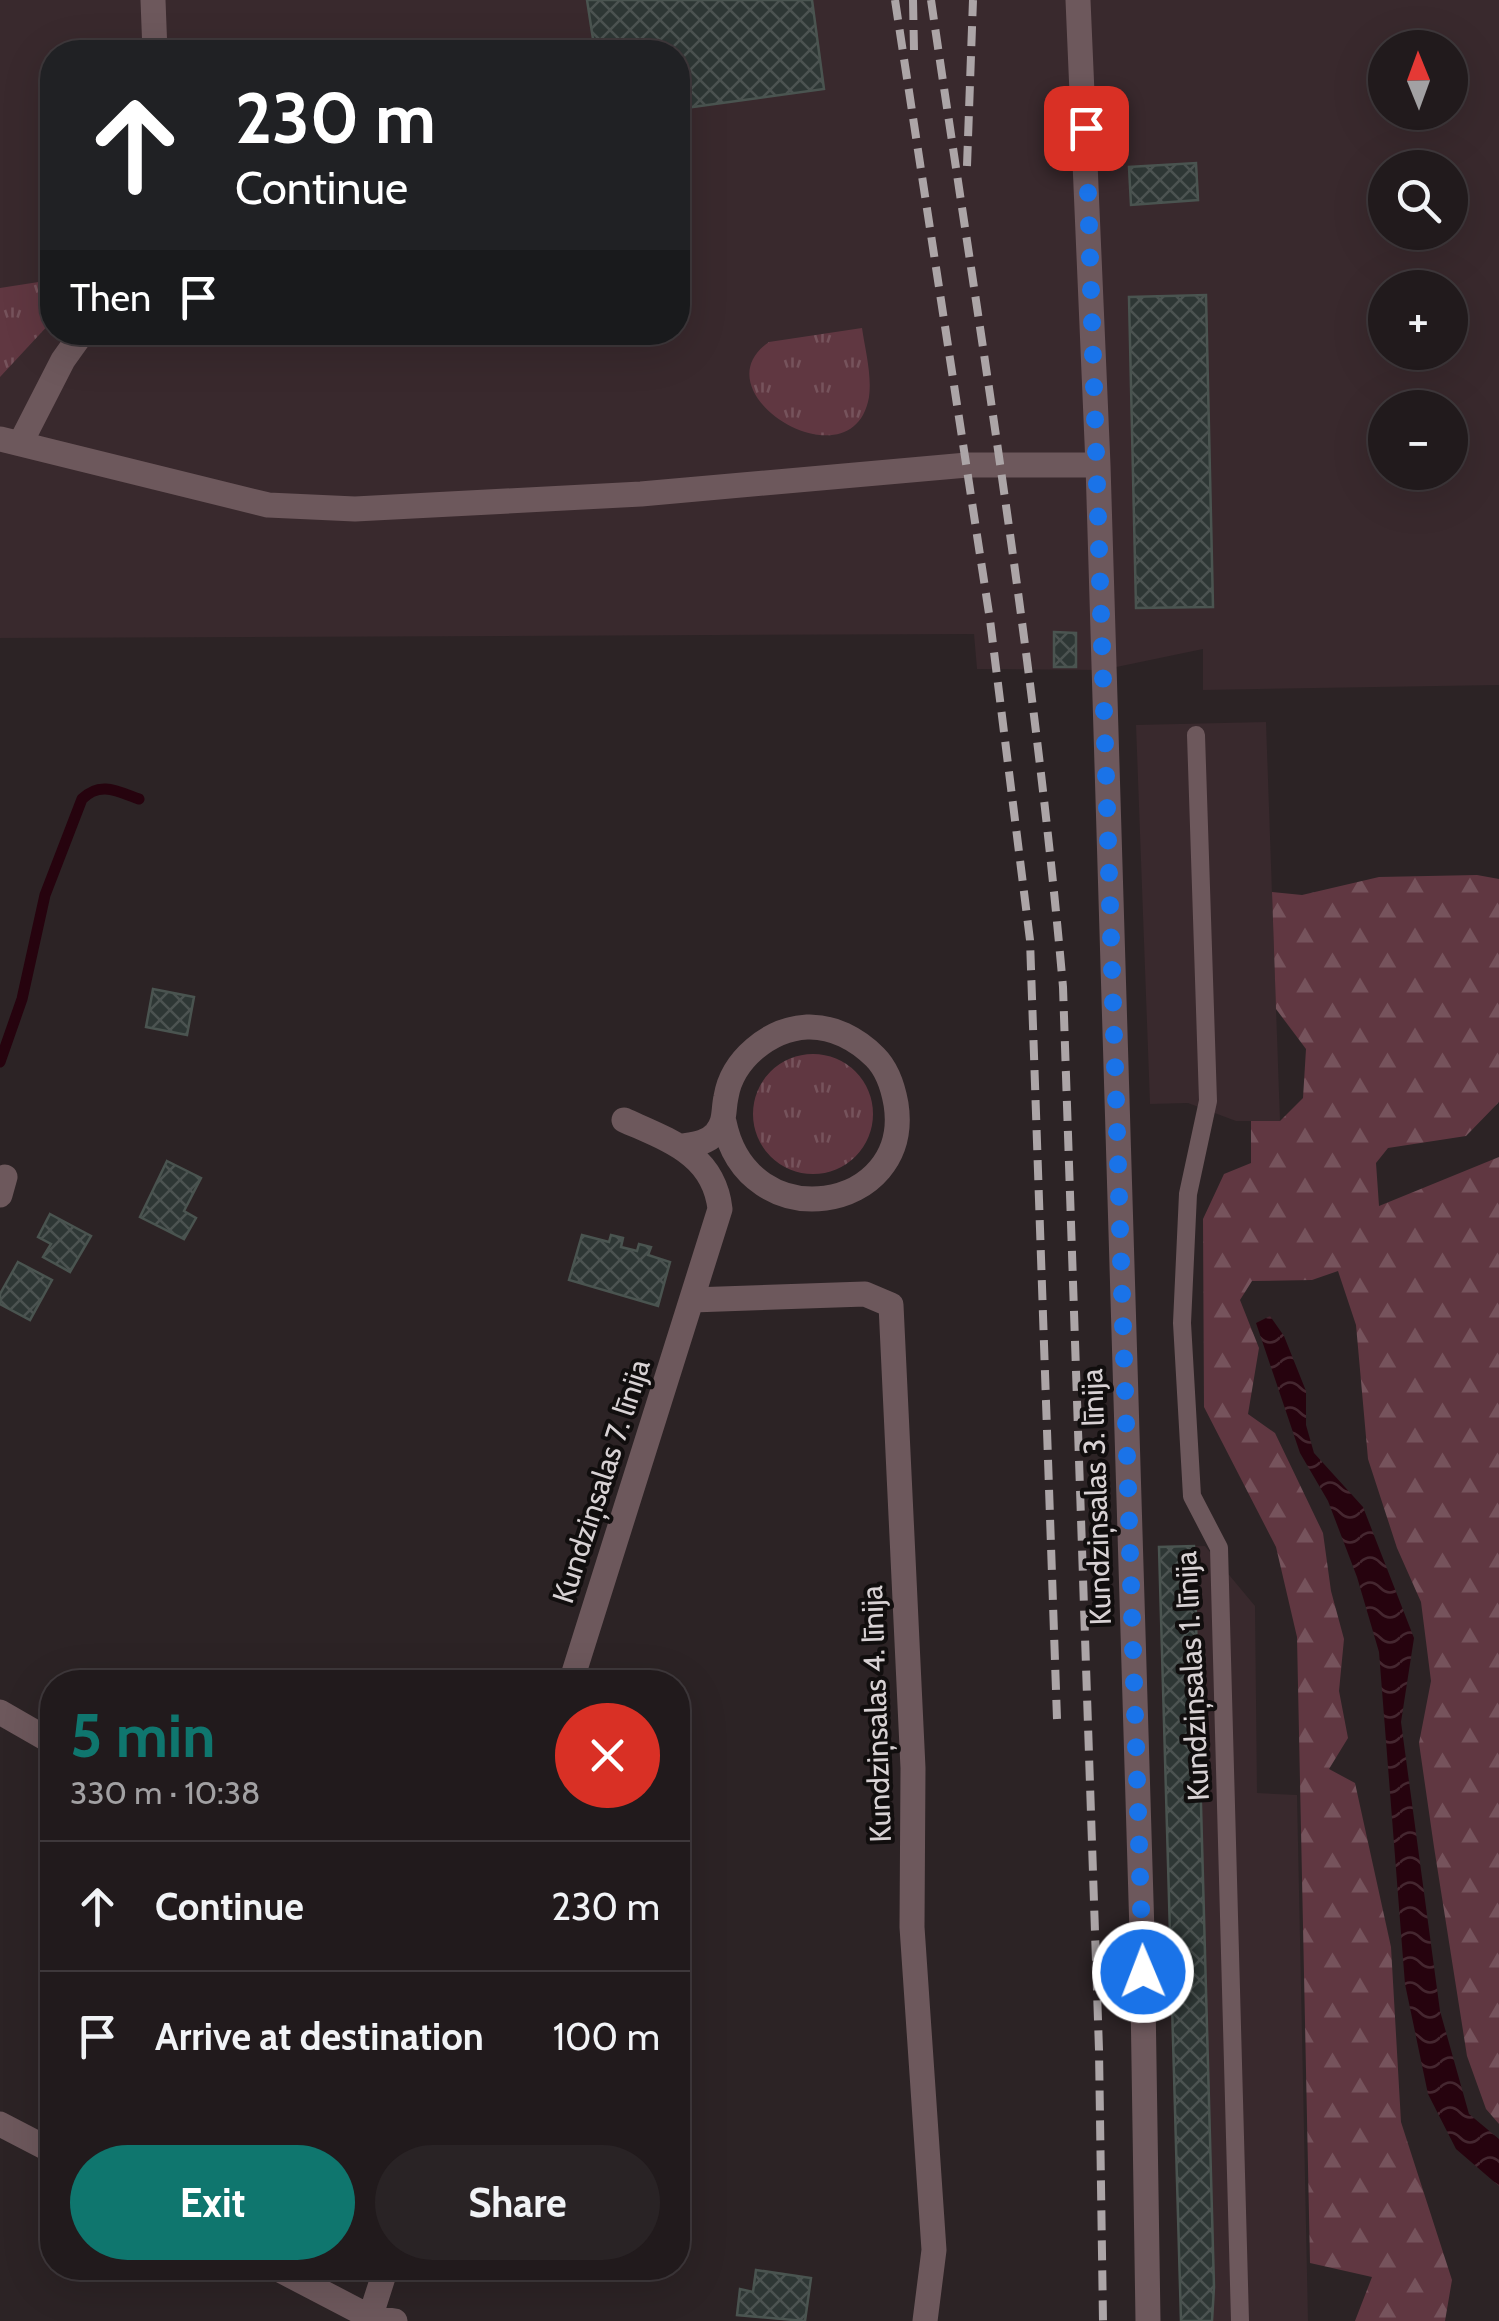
<!DOCTYPE html>
<html lang="en">
<head>
<meta charset="utf-8">
<style>
  :root { --surface:#211a1c; --page:#292325; --text:#f1f3f6; --muted:#a2a1a3; --line:#3e383b; --accent:#0f766e }
  body { margin:0; font-family:Cabin,sans-serif; background:var(--page); color:var(--text); height:100vh; display:flex; flex-direction:column; font-size:38px; white-space:nowrap }
  * { box-sizing:border-box; margin:0 }
  p { font-size:32px; color:var(--muted) }
  .icon { flex:none; width:55px; height:55px; fill:none; stroke:currentColor; stroke-width:2; stroke-linecap:round; stroke-linejoin:round }
  .map { position:relative; flex:1; overflow:hidden }
  .panel { position:absolute; left:40px; top:1670px; width:650px; height:610px; display:flex; flex-direction:column; background:var(--surface); border-radius:40px; box-shadow:0 10px 40px #0002,0 0 0 2px var(--line) }
  .panel>* { flex:none }
  .hud { position:absolute; left:40px; top:40px; width:650px; height:305px; border-radius:40px; box-shadow:0 10px 40px #0002,0 0 0 2px var(--line); background:#202124; color:#fff; overflow:hidden }
  .needle { width:65px; rotate:359deg }
  .fabs { position:absolute; left:1368px; top:30px; display:grid; gap:20px }
  .fabs a { display:grid; place-items:center; width:100px; height:100px; border-radius:50%; background:var(--surface); box-shadow:0 10px 40px #0002,0 0 0 2px var(--line); font-size:50px }
  .pin { position:absolute; display:grid; place-items:center; width:85px; height:85px; color:#fff; margin:-42px; border-radius:20px; box-shadow:0 5px 15px #0006 }
  .me { position:absolute; width:110px; margin:-55px; rotate:359deg; stroke-linejoin:round; filter:drop-shadow(0 0 8px #0008) }
  .turn { display:flex; align-items:center; gap:35px; height:210px; padding:0 30px; font-size:45px }
  .turn .icon { width:130px; height:130px; stroke-width:2.5 }
  .turn b { display:block; font-size:70px; line-height:85px }
  .then { display:flex; align-items:center; height:95px; padding:0 30px; background:#0003; gap:20px; font-size:38px }
  .round { display:grid; place-items:center; flex:none; width:105px; height:105px; border-radius:52px; background:var(--page) }
  .head { display:flex; align-items:center; justify-content:space-between; height:170px; padding:0 30px }
  h1 { font-size:60px; font-weight:700; line-height:75px; color:var(--accent) }
  .primary-button { display:flex; gap:20px; margin-top:auto; padding:20px 30px }
  .primary-button a { flex:1; height:115px; border-radius:60px; background:var(--accent); color:#fff; font-size:40px; font-weight:700; line-height:115px; text-align:center }
  .primary-button a+a { background:var(--page); color:var(--text) }
  ul { padding:0; list-style:none }
  li { display:flex; align-items:center; gap:30px; height:130px; padding:0 30px; border-top:2px solid var(--line) }
  li div { flex:1 }
  li b { display:block; font-size:38px }
  li em { font-style:normal }
  .map>svg:first-child { display:block }
  .built { fill:#39292d; fill-rule:evenodd }
  .grass { fill:url(#grass-tufts) }
  .forest { fill:url(#forest-firs) }
  .water { fill:url(#water-waves) }
  .lines { fill:none; stroke-linecap:round; stroke-linejoin:round }
  .stream { stroke:#26030e; stroke-width:11 }
  .building { fill:url(#building-cross-hatch); stroke:#4a5450; stroke-width:2.5 }
  .service { stroke:#6d585c; stroke-width:18 }
  .minor { stroke:#6d585c; stroke-width:25 }
  .rail { stroke:#aca5a7; stroke-width:8; stroke-dasharray:20 10; stroke-linecap:butt }
  .route { stroke:#1a73e8; stroke-width:18; stroke-dasharray:0 32.4 }
  .labels { text-anchor:middle; dominant-baseline:central; stroke-width:8; stroke-linejoin:round; paint-order:stroke }
  .street-label { font-size:30px; fill:#d8d2d4; stroke:#110e0e }
</style>
</head>
<body>
<div class="map">
<svg width="1499" height="2321" viewBox="0 0 1499 2321">
  <defs>
    <pattern id="grass-tufts" width="24" height="20" patternUnits="userSpaceOnUse" patternTransform="scale(2.5)"><rect width="24" height="20" fill="#603741"/><path d="M3 7l-1-3M5 7V3M7 7l1-3M15 17l-1-3M17 17v-4M19 17l1-3" fill="none" stroke="#76535c"/></pattern>
    <pattern id="forest-firs" width="22" height="20" patternUnits="userSpaceOnUse" patternTransform="scale(2.5)"><rect width="22" height="20" fill="#603741"/><path d="M5 1l3.5 6h-7zM16 11l3.5 6h-7z" fill="#76535c"/></pattern>
    <pattern id="water-waves" width="16" height="10" patternUnits="userSpaceOnUse" patternTransform="scale(2.5)"><rect width="16" height="10" fill="#26030e"/><path d="M0 5q4-4 8 0t8 0" fill="none" stroke="#452730"/></pattern>
    <pattern id="building-cross-hatch" width="8" height="8" patternUnits="userSpaceOnUse" patternTransform="scale(2.5)"><rect width="8" height="8" fill="#2e3735"/><path d="M0 0l8 8M0 8l8-8" fill="none" stroke="#4c5351"/></pattern>
  </defs>
  <rect width="100%" height="100%" fill="#2c2325"/>
  <!-- built -->
  <path class="built" d="M 0,0 L 1499,0 L 1499,685 L 1203,690 L 1203,649 L 1102,670 L 977,669 L 974,634 L 0,638 ZM 1385,48 L 1450,48 L 1450,112 L 1385,112 ZM 52,52 L 678,52 L 678,332 L 52,332 ZM 1385,168 L 1450,168 L 1450,232 L 1385,232 ZM 1385,288 L 1450,288 L 1450,352 L 1385,352 ZM 1385,408 L 1450,408 L 1450,472 L 1385,472 Z
    M 1266,722 L 1280,1121 L 1236,1121 L 1188,1103 L 1150,1104 L 1136,725 Z
    M 1205,1546 L 1255,1606 L 1257,1793 L 1297,1795 L 1308,2321 L 1181,2321 L 1159,1547 Z"/>
  <!-- grass -->
  <path class="grass" d="M 52,240 L 52,321 L 0,377 L 0,288 L 45,281 L 40,241 Z
    M 862,328 C 865,349 872,375 869,397 C 853,489 695,393 769,342 Z
    M753 1114a60 60 0 1 1 120 0a60 60 0 1 1-120 0Z"/>
  <!-- forest -->
  <path class="forest" d="M 1477,875 L 1499,879 L 1499,1102 L 1466,1136 L 1388,1148 L 1376,1163 L 1379,1206 L 1499,1157 L 1499,2124 L 1486,2109 L 1467,2056 L 1434,1847 L 1419,1743 L 1431,1681 L 1421,1602 L 1397,1548 L 1368,1459 L 1356,1325 L 1338,1271 L 1312,1280 L 1252,1281 L 1240,1300 L 1259,1348 L 1248,1414 L 1275,1433 L 1323,1533 L 1331,1591 L 1344,1639 L 1339,1691 L 1348,1738 L 1329,1769 L 1355,1783 L 1391,1947 L 1401,2122 L 1452,2280 L 1445,2321 L 1355,2321 L 1372,2277 L 1310,2263 L 1297,1637 L 1276,1547 L 1204,1407 L 1203,1219 L 1224,1174 L 1251,1163 L 1251,1121 L 1280,1121 L 1303,1098 L 1306,1049 L 1276,1009 L 1272,892 L 1302,895 L 1379,877 Z"/>
  <!-- water -->
  <path class="water" d="M 1270,1316 L 1284,1336 L 1306,1391 L 1306,1425 L 1314,1453 L 1363,1507 L 1414,1638 L 1401,1722 L 1440,2011 L 1469,2114 L 1499,2139 L 1499,2186 L 1456,2149 L 1428,2094 L 1405,1984 L 1379,1652 L 1357,1577 L 1328,1501 L 1300,1453 L 1256,1323 Z"/>
  <g class="lines">
    <!-- stream -->
    <path class="stream" d="M 0,1062 L 22,999 L 45,895 L 82,799 C 100,781 117,791 139,799"/>
  </g>
  <!-- building -->
  <path class="building" d="M 587,0 L 812,0 L 824,89 L 678,109 L 678,52 L 595,52 Z
    M 1196,163 L 1198,200 L 1131,205 L 1129,167 Z
    M 1206,295 L 1213,607 L 1136,608 L 1129,297 Z
    M 1054,632 L 1076,633 L 1076,667 L 1054,667 Z
    M 153,989 L 194,997 L 187,1035 L 146,1027 Z
    M 167,1161 L 201,1178 L 184,1211 L 196,1218 L 184,1239 L 140,1217 Z
    M 50,1214 L 91,1236 L 70,1272 L 43,1257 L 51,1244 L 38,1237 Z
    M 582,1235 L 609,1242 L 611,1235 L 623,1238 L 621,1247 L 637,1251 L 639,1244 L 651,1247 L 648,1255 L 670,1262 L 658,1306 L 569,1280 Z
    M 18,1262 L 52,1280 L 30,1320 L 0,1304 L 0,1294 Z
    M 1194,1546 L 1214,2287 L 1212,2321 L 1181,2321 L 1159,1547 Z
    M 756,2270 L 811,2278 L 805,2321 L 737,2315 L 740,2289 L 753,2292 Z"/>
  <g class="lines">
    <!-- service -->
    <path class="service" d="M 1196,735 L 1208,1101 L 1188,1194 L 1182,1323 L 1192,1496 L 1219,1548 L 1240,2321"/>
    <!-- minor -->
    <path class="minor" d="M 153,0 L 155,52
      M 1078,0 L 1098,465 L 1142,1933 L 1148,2321
      M 0,439 L 268,505 L 355,509 L 641,494 L 967,465 L 1098,465
      M 21,442 L 63,360 L 83,332
      M 682,1146 C 695,1144 707,1143 716,1133 C 726,1121 723,1110 726,1097 C 732,1060 769,1029 807,1027 C 833,1026 857,1039 875,1057 C 888,1070 893,1087 896,1104 C 913,1213 748,1240 724,1122
      M 0,1195 L 5,1177
      M 692,1300 L 865,1294 L 891,1305 L 913,1768 L 912,1927 L 934,2250 L 925,2321
      M 571,1682 L 720,1209 C 714,1154 668,1140 624,1120
      M 0,1712 L 52,1742
      M 0,2124 L 52,2151
      M 276,2268 L 370,2317 L 395,2321
      M 369,2321 L 386,2268"/>
    <!-- rail -->
    <path class="rail" d="M 895,0 L 990,620 L 1030,940 L 1057,1719
      M 913,0 L 914,50
      M 931,0 C 979,328 1034,656 1063,987 L 1099,2050 L 1103,2321
      M 967,166 L 973,0"/>
  </g>
  <g class="lines">
    <!-- route -->
    <path class="route" d="M 1086,128 L 1143,1972"/>
  </g>
  <g class="labels">
    <!-- street labels -->
    <g class="street-label">
      <text transform="translate(601 1481) rotate(-72)">Kundziņsalas 7. līnija</text>
      <text transform="translate(1096 1497) rotate(-92)">Kundziņsalas 3. līnija</text>
      <text transform="translate(1192 1676) rotate(-93)">Kundziņsalas 1. līnija</text>
      <text transform="translate(876 1714) rotate(-92)">Kundziņsalas 4. līnija</text>
    </g>
  </g>
</svg>
<div class="fabs">
<a><svg class="needle" viewBox="-14 -14 28 28"><path d="M0-13l5 13h-10z" fill="#e53935"/><path d="M0 13l5-13h-10z" fill="#a2a1a3"/></svg></a>
<a><svg class="icon" aria-label="search" viewBox="0 0 24 24"><circle cx="10" cy="10" r="6"/><path d="M15 15l6 6"/></svg></a>
<a>+</a>
<a>−</a>
</div>
<div class="pin" style="left:1086px;top:128px;background:#d93025"><svg class="icon" aria-label="arrive" viewBox="0 0 24 24"><path d="M6 21V4h12l-3 4 3 4H6"/></svg></div>
<svg class="me" style="left:1143px;top:1972px" viewBox="-20 -20 40 40"><circle r="17" fill="#1a73e8" stroke="#fff" stroke-width="3"/><path d="M0-11L8 9 0 5-8 9z" fill="#fff"/></svg>
<div class="hud">
<div class="turn"><svg class="icon" aria-label="ahead" viewBox="0 0 24 24"><path d="M12 20V5M6 11l6-6 6 6"/></svg><div><b>230 m</b>Continue</div></div>
<div class="then">Then<svg class="icon" aria-label="arrive" viewBox="0 0 24 24"><path d="M6 21V4h12l-3 4 3 4H6"/></svg></div>
</div>
<section class="panel">
<div class="head"><div><h1>5 min</h1><p>330 m · 10:38</p></div><a class="round" style="background:#d93025;color:#fff"><svg class="icon" aria-label="close" viewBox="0 0 24 24"><path d="M6 6l12 12M18 6L6 18"/></svg></a></div>
<ul>
<li><svg class="icon" aria-label="ahead" viewBox="0 0 24 24"><path d="M12 20V5M6 11l6-6 6 6"/></svg><div><b>Continue</b></div><em>230 m</em></li>
<li><svg class="icon" aria-label="arrive" viewBox="0 0 24 24"><path d="M6 21V4h12l-3 4 3 4H6"/></svg><div><b>Arrive at destination</b></div><em>100 m</em></li>
</ul>
<div class="primary-button"><a>Exit</a><a>Share</a></div>
</section>
</div>
</body>
</html>
